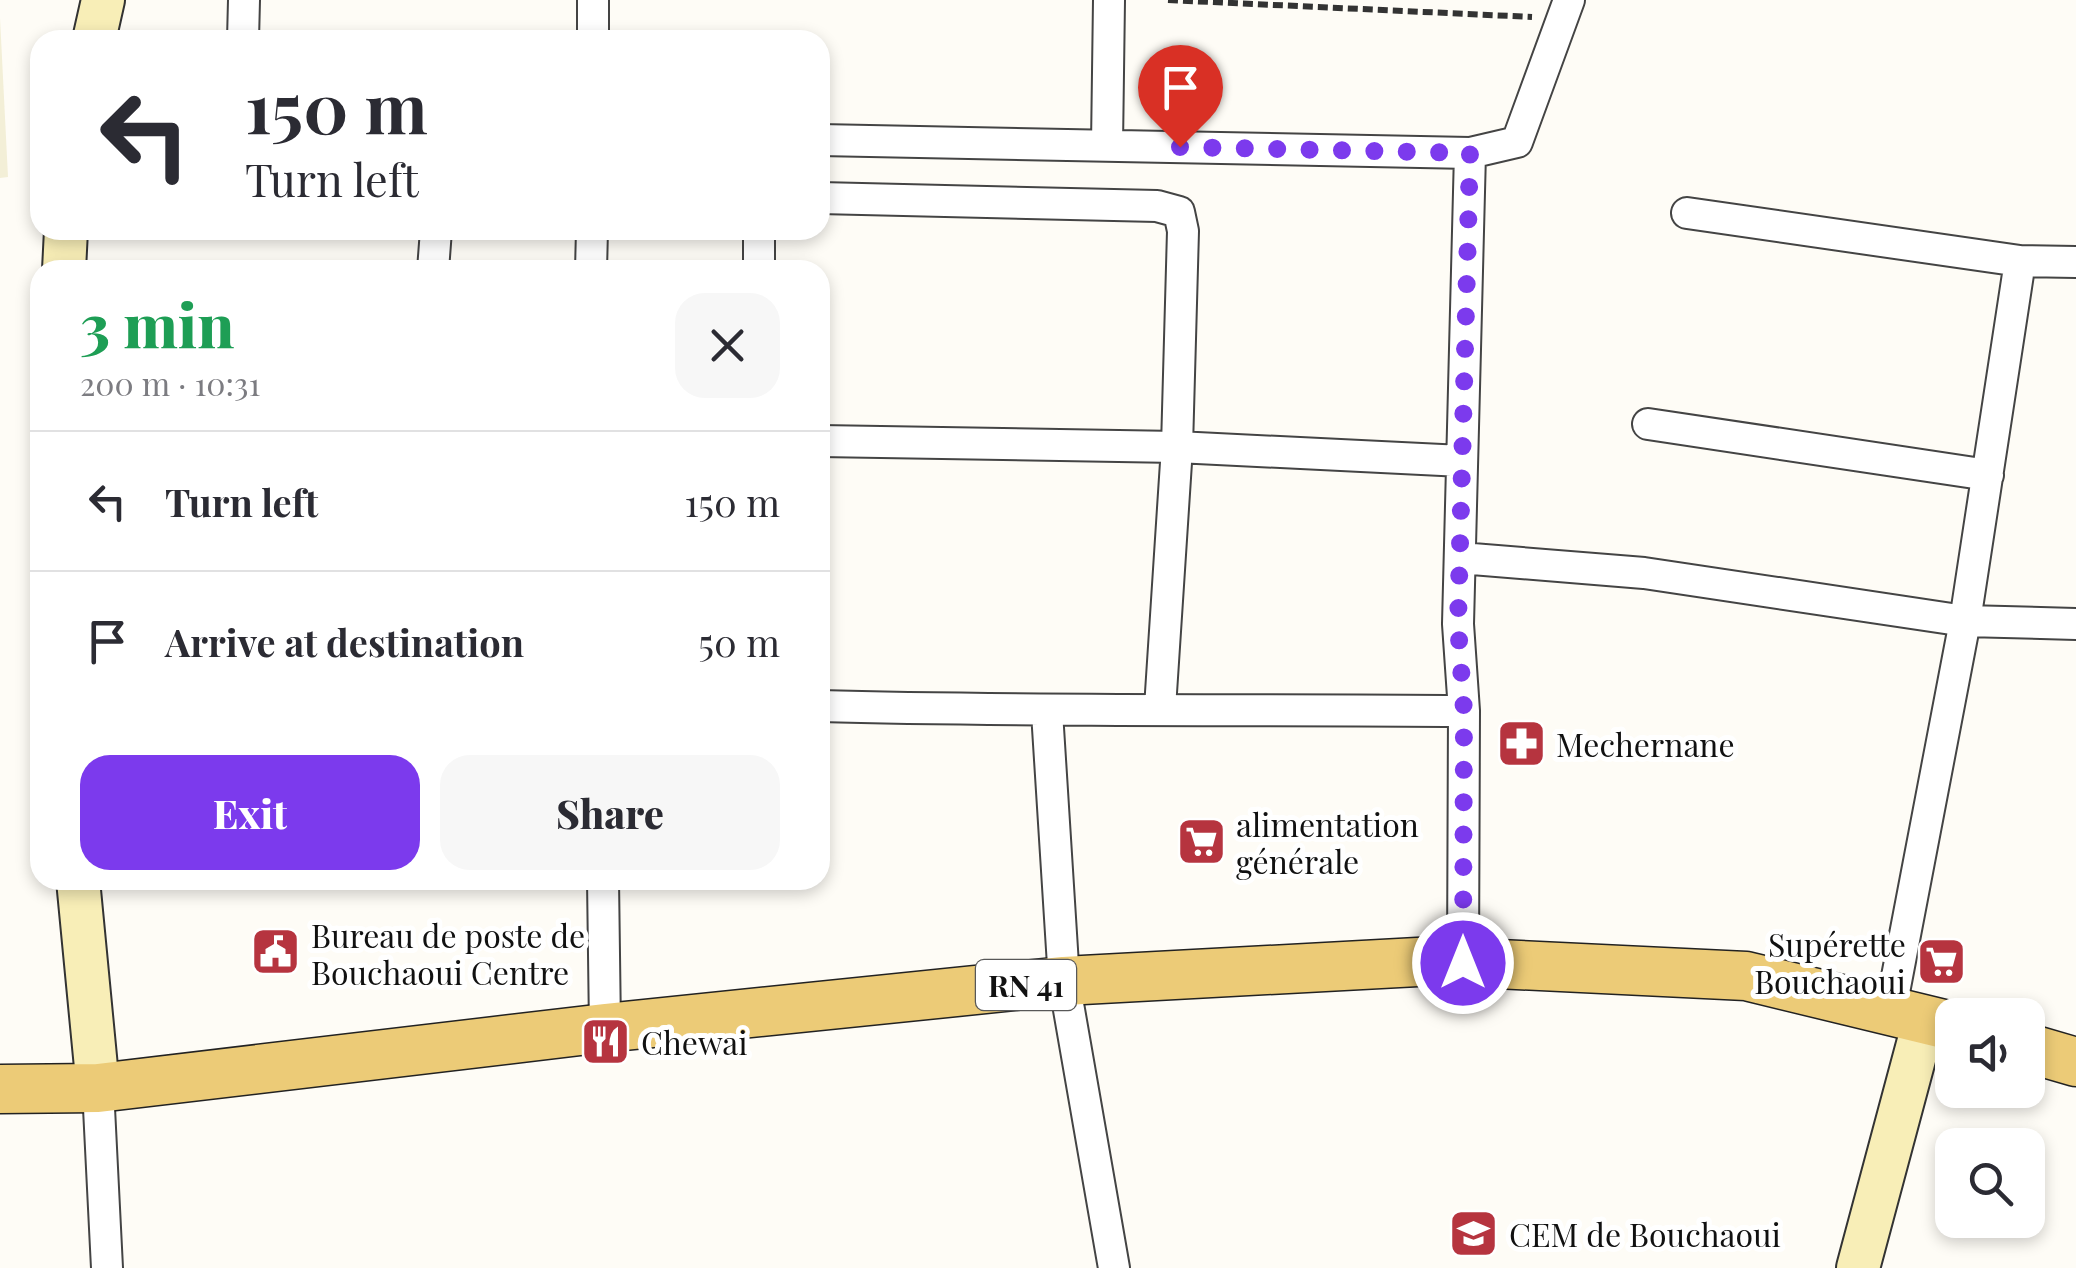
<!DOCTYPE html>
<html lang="en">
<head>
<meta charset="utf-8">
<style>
  :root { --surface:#fff; --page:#f7f7f7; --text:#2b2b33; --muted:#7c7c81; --line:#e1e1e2; --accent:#7c3aed }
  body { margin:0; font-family:"Playfair Display",serif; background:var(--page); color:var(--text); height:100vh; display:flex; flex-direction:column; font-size:38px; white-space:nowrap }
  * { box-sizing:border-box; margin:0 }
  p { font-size:32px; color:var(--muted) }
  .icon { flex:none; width:55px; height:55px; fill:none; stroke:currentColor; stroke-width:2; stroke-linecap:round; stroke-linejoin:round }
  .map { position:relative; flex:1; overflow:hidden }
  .sheet { position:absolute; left:30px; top:260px; width:800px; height:630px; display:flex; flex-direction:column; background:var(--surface); border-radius:30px; box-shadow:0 5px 15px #0003 }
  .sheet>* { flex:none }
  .guide { position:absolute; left:30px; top:30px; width:800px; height:210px; border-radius:30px; box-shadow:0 5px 15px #0003; background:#fff; color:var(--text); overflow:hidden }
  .controls { position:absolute; left:1935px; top:998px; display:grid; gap:20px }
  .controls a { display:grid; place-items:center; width:110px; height:110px; border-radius:20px; background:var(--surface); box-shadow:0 5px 15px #0003; font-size:50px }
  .pin { position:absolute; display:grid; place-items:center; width:85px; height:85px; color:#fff; margin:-102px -42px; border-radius:50% 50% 50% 0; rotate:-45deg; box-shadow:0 0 10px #0007 }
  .pin .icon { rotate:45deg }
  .me { position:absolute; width:110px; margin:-55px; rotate:0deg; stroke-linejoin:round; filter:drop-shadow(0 0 8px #0008) }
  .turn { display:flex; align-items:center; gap:35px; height:210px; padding:0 50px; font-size:45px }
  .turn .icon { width:130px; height:130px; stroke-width:2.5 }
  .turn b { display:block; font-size:70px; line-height:85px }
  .round { display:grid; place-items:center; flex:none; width:105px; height:105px; border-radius:30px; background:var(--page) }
  .head { display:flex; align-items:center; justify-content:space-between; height:170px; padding:0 50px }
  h1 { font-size:60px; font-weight:800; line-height:75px; color:#1e9e55 }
  .button { display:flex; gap:20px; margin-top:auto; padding:20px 50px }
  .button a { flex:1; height:115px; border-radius:30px; background:var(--accent); color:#fff; font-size:40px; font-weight:800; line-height:115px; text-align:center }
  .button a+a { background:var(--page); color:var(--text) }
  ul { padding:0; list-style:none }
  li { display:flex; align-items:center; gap:30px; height:140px; padding:0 50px; border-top:2px solid var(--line) }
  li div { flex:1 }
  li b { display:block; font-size:38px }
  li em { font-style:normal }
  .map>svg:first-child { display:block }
  .farmland { fill:#f3efd7 }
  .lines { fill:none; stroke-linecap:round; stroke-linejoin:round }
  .street-casing { stroke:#444; stroke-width:34 }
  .secondary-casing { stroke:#333; stroke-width:46 }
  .primary-casing { stroke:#222; stroke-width:51 }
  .path { stroke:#333; stroke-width:6; stroke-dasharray:10 5; stroke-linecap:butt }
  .street { stroke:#fff; stroke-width:30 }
  .secondary { stroke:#f8eeb7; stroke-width:42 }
  .primary { stroke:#eccb77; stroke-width:48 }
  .route { stroke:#7c3aed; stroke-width:18; stroke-dasharray:0 32.4 }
  .labels { text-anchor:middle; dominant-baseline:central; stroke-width:10; stroke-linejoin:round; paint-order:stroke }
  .shield { fill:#fff; stroke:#585858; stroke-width:2.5 }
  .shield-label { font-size:30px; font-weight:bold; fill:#111 }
  .poi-label { font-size:32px; fill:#111; stroke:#fff; text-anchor:start }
</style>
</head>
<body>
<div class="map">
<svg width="2076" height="1268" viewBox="0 0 2076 1268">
  <rect width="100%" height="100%" fill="#fefcf6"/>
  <!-- farmland -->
  <path class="farmland" d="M 0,18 L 8,177 L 0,178 Z"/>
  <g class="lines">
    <defs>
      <path id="street" d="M 593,0 L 593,40
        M 243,40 L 244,0
        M 820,140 L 1470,153 L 1517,142 L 1569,0
        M 1107,145 L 1109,0
        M 820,198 L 1157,206 L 1179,212 L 1183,231 L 1177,447 L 1160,708
        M 1687,213 L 2020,261 L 2076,262
        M 433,270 L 436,230
        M 591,270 L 592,230
        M 759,270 L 759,230
        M 1648,424 L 1988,475
        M 820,441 L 1177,447 L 1462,461
        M 1460,558 L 1644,573 L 1965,621 L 2076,624
        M 820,706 C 1035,712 1249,709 1464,711
        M 1047,712 L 1064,981 L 1114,1268
        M 603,880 L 605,1028
        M 1463,963 L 1464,711 L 1458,624 L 1470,153
        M 1891,1008 L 1965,621 L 2020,261
        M 98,1088 L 107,1268"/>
      <path id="secondary" d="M 94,40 L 103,0
        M 64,270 L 66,230
        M 78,880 L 98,1088
        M 1858,1268 L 1925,1018"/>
      <path id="primary" d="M 2028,1048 L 2076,1062
        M 0,1089 L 98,1088 L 605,1028 L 1064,981 L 1436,961 L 1746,976 L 1952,1026"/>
    </defs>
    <!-- street casing -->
    <use href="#street" class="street-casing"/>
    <!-- secondary casing -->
    <use href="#secondary" class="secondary-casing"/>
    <!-- primary casing -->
    <use href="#primary" class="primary-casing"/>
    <!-- path -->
    <path class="path" d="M 1168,0 L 1532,17"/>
    <!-- street -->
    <use href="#street" class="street"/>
    <!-- secondary -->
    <use href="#secondary" class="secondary"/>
    <!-- primary -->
    <use href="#primary" class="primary"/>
  </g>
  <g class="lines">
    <!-- route -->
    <path class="route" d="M 1180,147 L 1470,153 L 1458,624 L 1464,711 L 1463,963"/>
  </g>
  <!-- icons -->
  <defs>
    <symbol id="pharmacy-square" viewBox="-11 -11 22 22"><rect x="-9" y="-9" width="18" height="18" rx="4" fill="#b6343f" stroke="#fff"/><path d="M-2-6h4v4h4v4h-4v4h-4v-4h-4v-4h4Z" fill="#fff"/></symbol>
    <symbol id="supermarket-square" viewBox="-11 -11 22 22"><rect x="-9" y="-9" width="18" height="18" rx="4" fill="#b6343f" stroke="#fff"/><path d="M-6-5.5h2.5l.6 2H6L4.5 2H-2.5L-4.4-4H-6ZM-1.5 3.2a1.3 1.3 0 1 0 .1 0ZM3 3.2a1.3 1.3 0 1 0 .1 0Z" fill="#fff"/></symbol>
    <symbol id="civic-square" viewBox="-11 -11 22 22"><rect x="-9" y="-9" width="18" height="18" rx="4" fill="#b6343f" stroke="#fff"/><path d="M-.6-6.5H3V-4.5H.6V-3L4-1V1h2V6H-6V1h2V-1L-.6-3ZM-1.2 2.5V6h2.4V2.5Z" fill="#fff"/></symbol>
    <symbol id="restaurant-square" viewBox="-11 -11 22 22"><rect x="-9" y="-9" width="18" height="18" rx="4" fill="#b6343f" stroke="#fff"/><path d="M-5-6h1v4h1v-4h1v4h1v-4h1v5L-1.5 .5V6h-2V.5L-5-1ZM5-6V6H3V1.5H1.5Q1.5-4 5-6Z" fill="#fff"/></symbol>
    <symbol id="school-square" viewBox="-11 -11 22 22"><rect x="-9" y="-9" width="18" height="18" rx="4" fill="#b6343f" stroke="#fff"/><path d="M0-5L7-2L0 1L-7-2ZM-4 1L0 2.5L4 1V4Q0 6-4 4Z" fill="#fff"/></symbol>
  </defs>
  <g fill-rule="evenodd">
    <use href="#pharmacy-square" x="1494" y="716" width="55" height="55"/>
    <use href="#supermarket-square" x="1174" y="814" width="55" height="55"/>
    <use href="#civic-square" x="248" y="924" width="55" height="55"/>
    <use href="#supermarket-square" x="1914" y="934" width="55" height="55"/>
    <use href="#restaurant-square" x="578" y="1014" width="55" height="55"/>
    <use href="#school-square" x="1446" y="1206" width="55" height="55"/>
  </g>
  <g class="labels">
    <!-- shield labels -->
    <rect class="shield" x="976" y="960" width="100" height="50" rx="8"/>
    <g class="shield-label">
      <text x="1026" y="985">RN 41</text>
    </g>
    <!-- poi labels -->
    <g class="poi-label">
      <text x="1556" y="743">Mechernane</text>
      <text x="1236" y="823">alimentation<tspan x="1236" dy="37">générale</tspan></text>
      <text x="311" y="934">Bureau de poste de<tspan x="311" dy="37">Bouchaoui Centre</tspan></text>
      <text x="1906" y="943" text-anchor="end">Supérette<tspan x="1906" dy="37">Bouchaoui</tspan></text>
      <text x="641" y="1041">Chewai</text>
      <text x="1509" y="1233">CEM de Bouchaoui</text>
    </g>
  </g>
</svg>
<div class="controls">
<a><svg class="icon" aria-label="sound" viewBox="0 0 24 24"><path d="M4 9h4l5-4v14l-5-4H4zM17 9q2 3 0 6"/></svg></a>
<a><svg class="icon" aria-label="search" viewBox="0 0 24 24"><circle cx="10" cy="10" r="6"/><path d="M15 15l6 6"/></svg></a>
</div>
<div class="pin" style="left:1180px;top:147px;background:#d93025"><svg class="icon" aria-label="arrive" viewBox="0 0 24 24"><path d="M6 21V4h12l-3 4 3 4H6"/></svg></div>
<svg class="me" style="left:1463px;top:963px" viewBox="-20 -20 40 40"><circle r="17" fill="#7c3aed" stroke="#fff" stroke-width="3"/><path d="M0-11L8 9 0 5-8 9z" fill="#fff"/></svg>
<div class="guide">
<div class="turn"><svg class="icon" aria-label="left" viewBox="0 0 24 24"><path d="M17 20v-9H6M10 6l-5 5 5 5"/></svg><div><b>150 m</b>Turn left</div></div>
</div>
<section class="sheet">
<div class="head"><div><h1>3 min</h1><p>200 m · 10:31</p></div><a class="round"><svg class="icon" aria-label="close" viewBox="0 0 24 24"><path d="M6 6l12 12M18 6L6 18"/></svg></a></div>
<ul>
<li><svg class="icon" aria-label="left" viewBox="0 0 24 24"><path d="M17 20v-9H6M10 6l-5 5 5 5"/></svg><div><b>Turn left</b></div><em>150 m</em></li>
<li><svg class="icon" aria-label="arrive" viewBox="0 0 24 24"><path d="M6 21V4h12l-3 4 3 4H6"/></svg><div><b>Arrive at destination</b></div><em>50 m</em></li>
</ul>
<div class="button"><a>Exit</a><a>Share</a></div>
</section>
</div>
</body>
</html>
